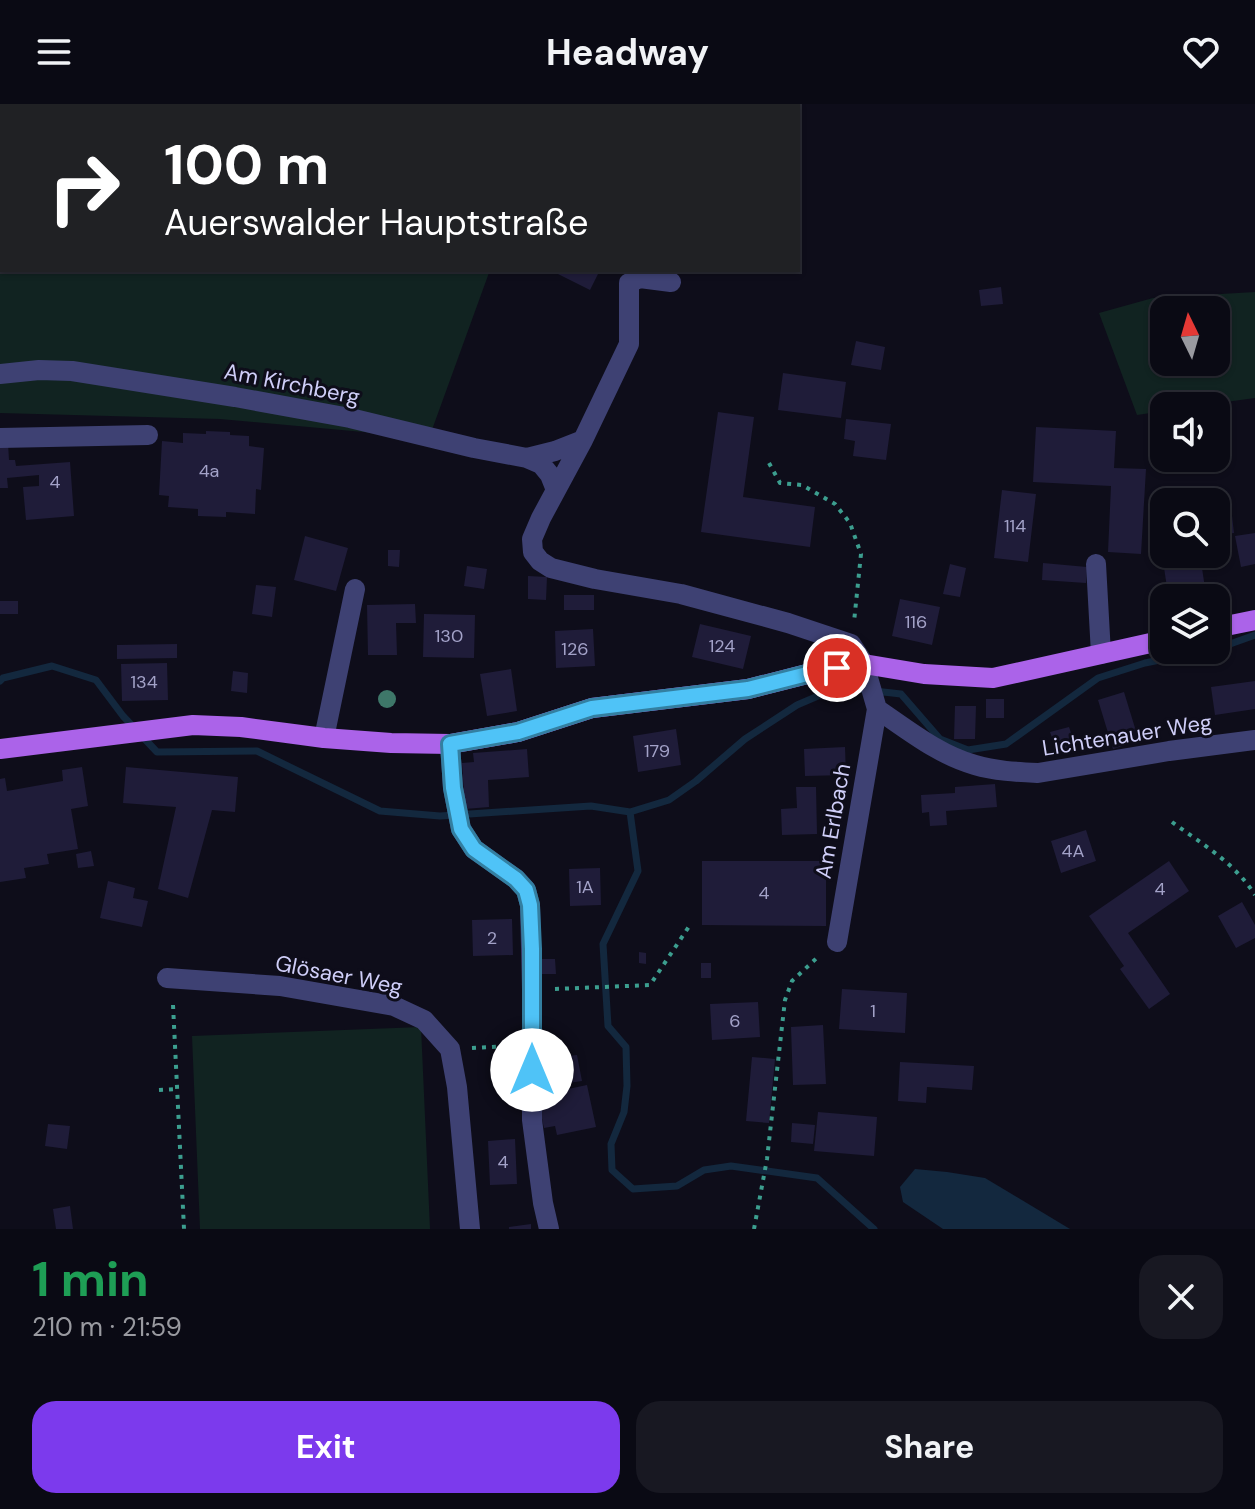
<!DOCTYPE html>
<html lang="en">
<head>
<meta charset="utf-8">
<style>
  :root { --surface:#0a0a14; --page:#181822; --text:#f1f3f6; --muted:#999aa0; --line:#2a2b34; --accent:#7c3aed }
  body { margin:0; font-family:"DM Sans",sans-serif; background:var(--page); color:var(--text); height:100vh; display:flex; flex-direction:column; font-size:30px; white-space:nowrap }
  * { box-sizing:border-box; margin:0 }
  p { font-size:26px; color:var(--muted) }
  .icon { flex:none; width:44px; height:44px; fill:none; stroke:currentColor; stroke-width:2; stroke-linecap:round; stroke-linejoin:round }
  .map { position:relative; height:1125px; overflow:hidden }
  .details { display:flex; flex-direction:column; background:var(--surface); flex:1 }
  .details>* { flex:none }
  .banner { position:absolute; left:0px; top:0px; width:800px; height:168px; box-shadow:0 2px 6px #0004,0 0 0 2px var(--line); background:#202124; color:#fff; overflow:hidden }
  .needle { width:52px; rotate:355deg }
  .tools { position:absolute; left:1150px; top:192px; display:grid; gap:16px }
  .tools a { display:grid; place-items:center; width:80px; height:80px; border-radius:16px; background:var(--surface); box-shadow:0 2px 6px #0004,0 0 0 2px var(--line); font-size:40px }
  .pin { position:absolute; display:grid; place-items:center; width:68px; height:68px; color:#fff; margin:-34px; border:4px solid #fff; border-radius:50%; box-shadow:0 2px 8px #0007 }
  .me { position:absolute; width:88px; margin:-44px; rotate:0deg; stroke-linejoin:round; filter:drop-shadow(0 0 6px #0008) }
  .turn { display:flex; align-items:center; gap:28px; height:168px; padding:0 32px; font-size:36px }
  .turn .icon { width:104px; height:104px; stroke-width:2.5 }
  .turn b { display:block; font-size:56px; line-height:68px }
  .round { display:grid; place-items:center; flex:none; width:84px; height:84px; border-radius:24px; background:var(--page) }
  .overview { display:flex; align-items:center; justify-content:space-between; height:136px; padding:0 32px }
  h1 { font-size:48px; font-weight:700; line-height:60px; color:#1e9e55 }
  .primary-button { display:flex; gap:16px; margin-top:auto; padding:16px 32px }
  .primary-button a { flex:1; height:92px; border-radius:24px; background:var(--accent); color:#fff; font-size:32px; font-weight:700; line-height:92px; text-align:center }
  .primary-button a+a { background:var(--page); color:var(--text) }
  header { display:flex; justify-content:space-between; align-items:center; height:104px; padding:0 32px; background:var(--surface); font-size:36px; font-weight:700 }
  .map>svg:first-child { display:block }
  .green { fill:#112321; fill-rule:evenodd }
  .water { fill:#13283e }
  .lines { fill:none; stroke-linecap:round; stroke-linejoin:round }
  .stream { stroke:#13283e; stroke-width:7 }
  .building { fill:#1f1c39 }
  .path { stroke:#3c9e8f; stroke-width:4; stroke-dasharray:4 6; stroke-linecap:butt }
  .minor { stroke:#3e4173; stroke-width:20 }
  .major { stroke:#ab63e9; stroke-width:20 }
  .tree { fill:#3e7769 }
  .route-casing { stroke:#337fa1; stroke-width:20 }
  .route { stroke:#4fc3f7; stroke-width:14 }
  .labels { text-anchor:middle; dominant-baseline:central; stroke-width:6; stroke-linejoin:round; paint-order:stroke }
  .number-label { font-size:18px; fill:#a3a2c8 }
  .street-label { font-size:22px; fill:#cfcef8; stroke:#0e0d1a }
</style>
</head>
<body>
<header><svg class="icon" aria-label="menu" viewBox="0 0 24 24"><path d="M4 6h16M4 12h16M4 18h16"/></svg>Headway<svg class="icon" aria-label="heart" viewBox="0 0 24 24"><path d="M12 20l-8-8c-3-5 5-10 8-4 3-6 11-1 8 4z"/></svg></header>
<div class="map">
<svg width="1255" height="1125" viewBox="0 0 1255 1125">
  <rect width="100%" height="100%" fill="#0e0d1a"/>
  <!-- green -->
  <path class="green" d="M 0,22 L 2,23 L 2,166 L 490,166 L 429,334 L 220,315 L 0,309 Z
    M 1255,188 L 1255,294 L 1197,302 L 1164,302 L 1164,307 L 1137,311 L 1099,209 L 1153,194 ZM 1164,206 L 1216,206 L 1216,258 L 1164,258 Z
    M 421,923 L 430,1125 L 200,1125 L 192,932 Z"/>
  <!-- water -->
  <path class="water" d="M 915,1065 L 947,1068 L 985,1074 L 1070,1125 L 943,1125 L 903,1098 L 900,1083 Z"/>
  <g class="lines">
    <!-- stream -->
    <path class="stream" d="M 1216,545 L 1255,531
      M 0,577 L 3,574 L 52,562 L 96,576 L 123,612 L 157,648 L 257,647 L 380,707 L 440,712 L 591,702 L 630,708 L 669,696 L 696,677 L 745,635 L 797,601 L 839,583 L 901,590 L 940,635 L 968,646 L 1006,640 L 1098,574 L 1145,559 L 1209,546
      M 630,708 L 638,767 L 603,840 L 608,922 L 626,943 L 627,982 L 624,1008 L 611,1040 L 612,1066 L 633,1085 L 677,1082 L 704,1066 L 731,1062 L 817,1074 L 874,1125"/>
  </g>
  <!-- building -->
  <path class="building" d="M 550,166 L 600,166 L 590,186 Z
    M 1001,183 L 1003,200 L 981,202 L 979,186 Z
    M 856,237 L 885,243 L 881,266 L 851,261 Z
    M 783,269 L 846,278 L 841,314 L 778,306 Z
    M 718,308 L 754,313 L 743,393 L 815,403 L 810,443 L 701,428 Z
    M 846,315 L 891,320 L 886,356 L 853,352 L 855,337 L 844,335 Z
    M 1036,323 L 1116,327 L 1114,364 L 1146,365 L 1141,450 L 1108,448 L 1111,382 L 1033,378 Z
    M 206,327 L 230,328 L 230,331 L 249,332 L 249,342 L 264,344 L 261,386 L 256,385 L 255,410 L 226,408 L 226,413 L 198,412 L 198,405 L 168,403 L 169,392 L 159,391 L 162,337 L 183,339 L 183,329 L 206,330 Z
    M 8,339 L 9,356 L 15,356 L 16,362 L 70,358 L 74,412 L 26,416 L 23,383 L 39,382 L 39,371 L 7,374 L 8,384 L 0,384 L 0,340 Z
    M 1002,386 L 1036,390 L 1028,458 L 994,454 Z
    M 1231,403 L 1234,429 L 1216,431 L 1216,405 Z
    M 1255,429 L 1255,460 L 1241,463 L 1235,432 Z
    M 305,432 L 348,444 L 336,487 L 294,476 Z
    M 388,446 L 400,446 L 399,463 L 388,462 Z
    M 1200,451 L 1205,484 L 1168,490 L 1163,457 Z
    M 1043,459 L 1087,463 L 1086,479 L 1042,476 Z
    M 950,460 L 966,464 L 960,493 L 943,490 Z
    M 467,462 L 487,465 L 484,485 L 464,482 Z
    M 528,472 L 547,473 L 546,496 L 528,495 Z
    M 256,481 L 276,483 L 272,513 L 252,510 Z
    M 564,491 L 594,491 L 594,506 L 564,506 Z
    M 900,495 L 940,503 L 932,541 L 892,532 Z
    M 0,497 L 18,497 L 18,510 L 0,510 Z
    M 415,500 L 416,519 L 396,519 L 397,551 L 368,551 L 367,501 Z
    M 424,510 L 475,511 L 474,554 L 423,553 Z
    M 700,520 L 751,532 L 743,565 L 692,553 Z
    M 593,525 L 595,562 L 556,564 L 555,527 Z
    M 177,540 L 177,554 L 117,555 L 117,541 Z
    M 167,559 L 168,596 L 122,597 L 121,560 Z
    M 511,565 L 517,607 L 487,612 L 480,570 Z
    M 233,567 L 248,569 L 247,589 L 231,587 Z
    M 1255,577 L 1255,605 L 1215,611 L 1211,583 Z
    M 1124,588 L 1139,637 L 1113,645 L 1098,596 Z
    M 986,595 L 1004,595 L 1004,614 L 986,614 Z
    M 955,602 L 976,602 L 975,635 L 954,635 Z
    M 1069,623 L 1077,646 L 1058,651 L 1050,628 Z
    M 676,625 L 681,661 L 638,668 L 633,632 Z
    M 845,643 L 846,671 L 805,672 L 804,645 Z
    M 527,645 L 529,673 L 488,676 L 489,703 L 465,705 L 462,659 L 474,658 L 473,649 Z
    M 82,663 L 88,702 L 71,705 L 78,745 L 47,750 L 49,760 L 24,764 L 26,774 L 0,778 L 0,675 L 5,674 L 7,687 L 63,677 L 62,666 Z
    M 126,663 L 238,673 L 235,708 L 212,706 L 188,794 L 158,785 L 176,703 L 123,699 Z
    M 995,680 L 997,703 L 946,707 L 947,721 L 930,722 L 929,708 L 922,709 L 921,691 L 955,689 L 955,683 Z
    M 796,683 L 816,683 L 817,730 L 782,731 L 781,705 L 797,704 Z
    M 1086,726 L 1096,757 L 1061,769 L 1051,737 Z
    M 91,747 L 94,762 L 78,764 L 76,750 Z
    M 702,757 L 826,757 L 826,822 L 702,821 Z
    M 1169,757 L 1189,787 L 1128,829 L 1170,890 L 1149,905 L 1120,865 L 1124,862 L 1089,812 Z
    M 600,764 L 601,801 L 570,802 L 569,765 Z
    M 108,777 L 135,784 L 133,794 L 148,797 L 142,823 L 100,814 Z
    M 1242,798 L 1255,821 L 1255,834 L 1236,844 L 1218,812 Z
    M 512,815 L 513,851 L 473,852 L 472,816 Z
    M 639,848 L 646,849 L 646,860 L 639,859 Z
    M 541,855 L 555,855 L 556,870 L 541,870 Z
    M 701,859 L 711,859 L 711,874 L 701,874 Z
    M 842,885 L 907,889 L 905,929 L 839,925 Z
    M 758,898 L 760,933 L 712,936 L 710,900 Z
    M 823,921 L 826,980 L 793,981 L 791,923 Z
    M 577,951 L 582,977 L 548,982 L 545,954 Z
    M 752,953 L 775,955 L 769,1019 L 746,1017 Z
    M 900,958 L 974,962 L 972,986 L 927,983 L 926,999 L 898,997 Z
    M 587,981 L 596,1023 L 557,1031 L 555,1022 L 544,1024 L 539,1001 L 551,999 L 549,989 Z
    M 818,1008 L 877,1013 L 874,1052 L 814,1047 Z
    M 792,1019 L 815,1021 L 813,1040 L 791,1038 Z
    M 48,1020 L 70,1022 L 67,1045 L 45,1042 Z
    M 515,1035 L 517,1080 L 490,1081 L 488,1037 Z
    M 70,1102 L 73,1125 L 56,1125 L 53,1105 Z
    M 531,1120 L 531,1125 L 509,1125 L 509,1123 Z"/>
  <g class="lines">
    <!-- path -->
    <path class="path" d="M 769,359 L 780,379 L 802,381 L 835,400 L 850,419 L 861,450 L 854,518
      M 1172,718 C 1202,740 1235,759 1255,791
      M 555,885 L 650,881 L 690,821
      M 173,901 L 184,1125
      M 472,944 L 511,942
      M 159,986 L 177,985
      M 754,1125 L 767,1055 L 785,896 L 792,877 L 820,851"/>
    <!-- minor -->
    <path class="minor" d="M 671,178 L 640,174 L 629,179 L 629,240 L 583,336 L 541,414 L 532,435 L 533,448 L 540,457 L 551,464 L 595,475 L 681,490 L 788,519 L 851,540 L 864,560 L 877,605 C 908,626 939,651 975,661 C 995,667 1017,668 1038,669 L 1169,647 L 1255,636
      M 0,270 L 39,266 L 72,267 L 235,293 L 350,314 L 474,344 L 527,354 L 541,360 L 550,371 L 556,386
      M 0,334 L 148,331
      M 527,354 L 555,347 L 583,336
      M 1096,460 L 1101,550
      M 324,634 L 355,485
      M 450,640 L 453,684 L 461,725 L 474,745 L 516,775 L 526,786 L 530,801 L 532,886 L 532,1016 L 543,1099 L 549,1125
      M 837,838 L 877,605
      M 167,874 L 280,882 L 394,902 L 424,916 L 450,945 L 457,983 L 470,1125"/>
    <!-- major -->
    <path class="major" d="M 1216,524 L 1255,516
      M 0,645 L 193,621 L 241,623 L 324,634 L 391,639 L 450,640 L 518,628 L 592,604 L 748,585 L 811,569 L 864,560 L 924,570 L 993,574 L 1164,536"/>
  </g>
  <!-- trees -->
  <circle class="tree" cx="387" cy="595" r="9"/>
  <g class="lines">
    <defs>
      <path id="route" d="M 532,966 L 532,845 L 530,801 L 526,786 L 516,775 L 474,745 L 461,725 L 453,684 L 450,640 L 518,628 L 592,604 L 748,585 L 811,569 L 837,564"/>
    </defs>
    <!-- route casing -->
    <use href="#route" class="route-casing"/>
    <!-- route -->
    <use href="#route" class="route"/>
  </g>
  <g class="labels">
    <!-- number labels -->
    <g class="number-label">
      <text x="209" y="367">4a</text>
      <text x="55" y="378">4</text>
      <text x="1015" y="422">114</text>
      <text x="916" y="518">116</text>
      <text x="449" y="532">130</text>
      <text x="722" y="542">124</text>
      <text x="575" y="545">126</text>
      <text x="144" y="578">134</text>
      <text x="657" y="647">179</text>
      <text x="1073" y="747">4A</text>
      <text x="585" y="783">1A</text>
      <text x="1160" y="785">4</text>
      <text x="764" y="789">4</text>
      <text x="492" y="834">2</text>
      <text x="873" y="907">1</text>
      <text x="735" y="917">6</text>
      <text x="503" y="1058">4</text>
    </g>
    <!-- street labels -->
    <g class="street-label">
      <text transform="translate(292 280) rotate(11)">Am Kirchberg</text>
      <text transform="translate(1127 631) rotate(-9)">Lichtenauer Weg</text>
      <text transform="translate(833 717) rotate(-80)">Am Erlbach</text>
      <text transform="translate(339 871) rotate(11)">Glösaer Weg</text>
    </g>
  </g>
</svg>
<div class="tools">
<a><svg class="needle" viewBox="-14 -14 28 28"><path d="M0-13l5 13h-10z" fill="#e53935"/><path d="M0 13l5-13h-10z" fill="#999aa0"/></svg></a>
<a><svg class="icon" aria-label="sound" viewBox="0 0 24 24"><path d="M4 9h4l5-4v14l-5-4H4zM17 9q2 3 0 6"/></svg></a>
<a><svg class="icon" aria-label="search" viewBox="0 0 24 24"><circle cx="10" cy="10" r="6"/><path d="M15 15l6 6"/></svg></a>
<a><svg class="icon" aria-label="layers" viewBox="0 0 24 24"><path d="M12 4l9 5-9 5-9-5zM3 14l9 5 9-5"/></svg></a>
</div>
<div class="pin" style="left:837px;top:564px;background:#d93025"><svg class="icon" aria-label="arrive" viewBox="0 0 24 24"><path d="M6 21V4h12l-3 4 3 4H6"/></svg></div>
<svg class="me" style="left:532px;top:966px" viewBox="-20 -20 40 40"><circle r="19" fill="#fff"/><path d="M0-13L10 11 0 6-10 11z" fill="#4fc3f7"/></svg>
<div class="banner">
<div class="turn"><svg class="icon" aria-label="right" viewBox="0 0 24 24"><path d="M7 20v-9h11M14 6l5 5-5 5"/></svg><div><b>100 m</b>Auerswalder Hauptstraße</div></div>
</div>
</div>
<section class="details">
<div class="overview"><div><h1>1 min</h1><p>210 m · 21:59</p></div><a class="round"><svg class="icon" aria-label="close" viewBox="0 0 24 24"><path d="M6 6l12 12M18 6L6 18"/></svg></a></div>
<div class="primary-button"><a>Exit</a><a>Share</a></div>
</section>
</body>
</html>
